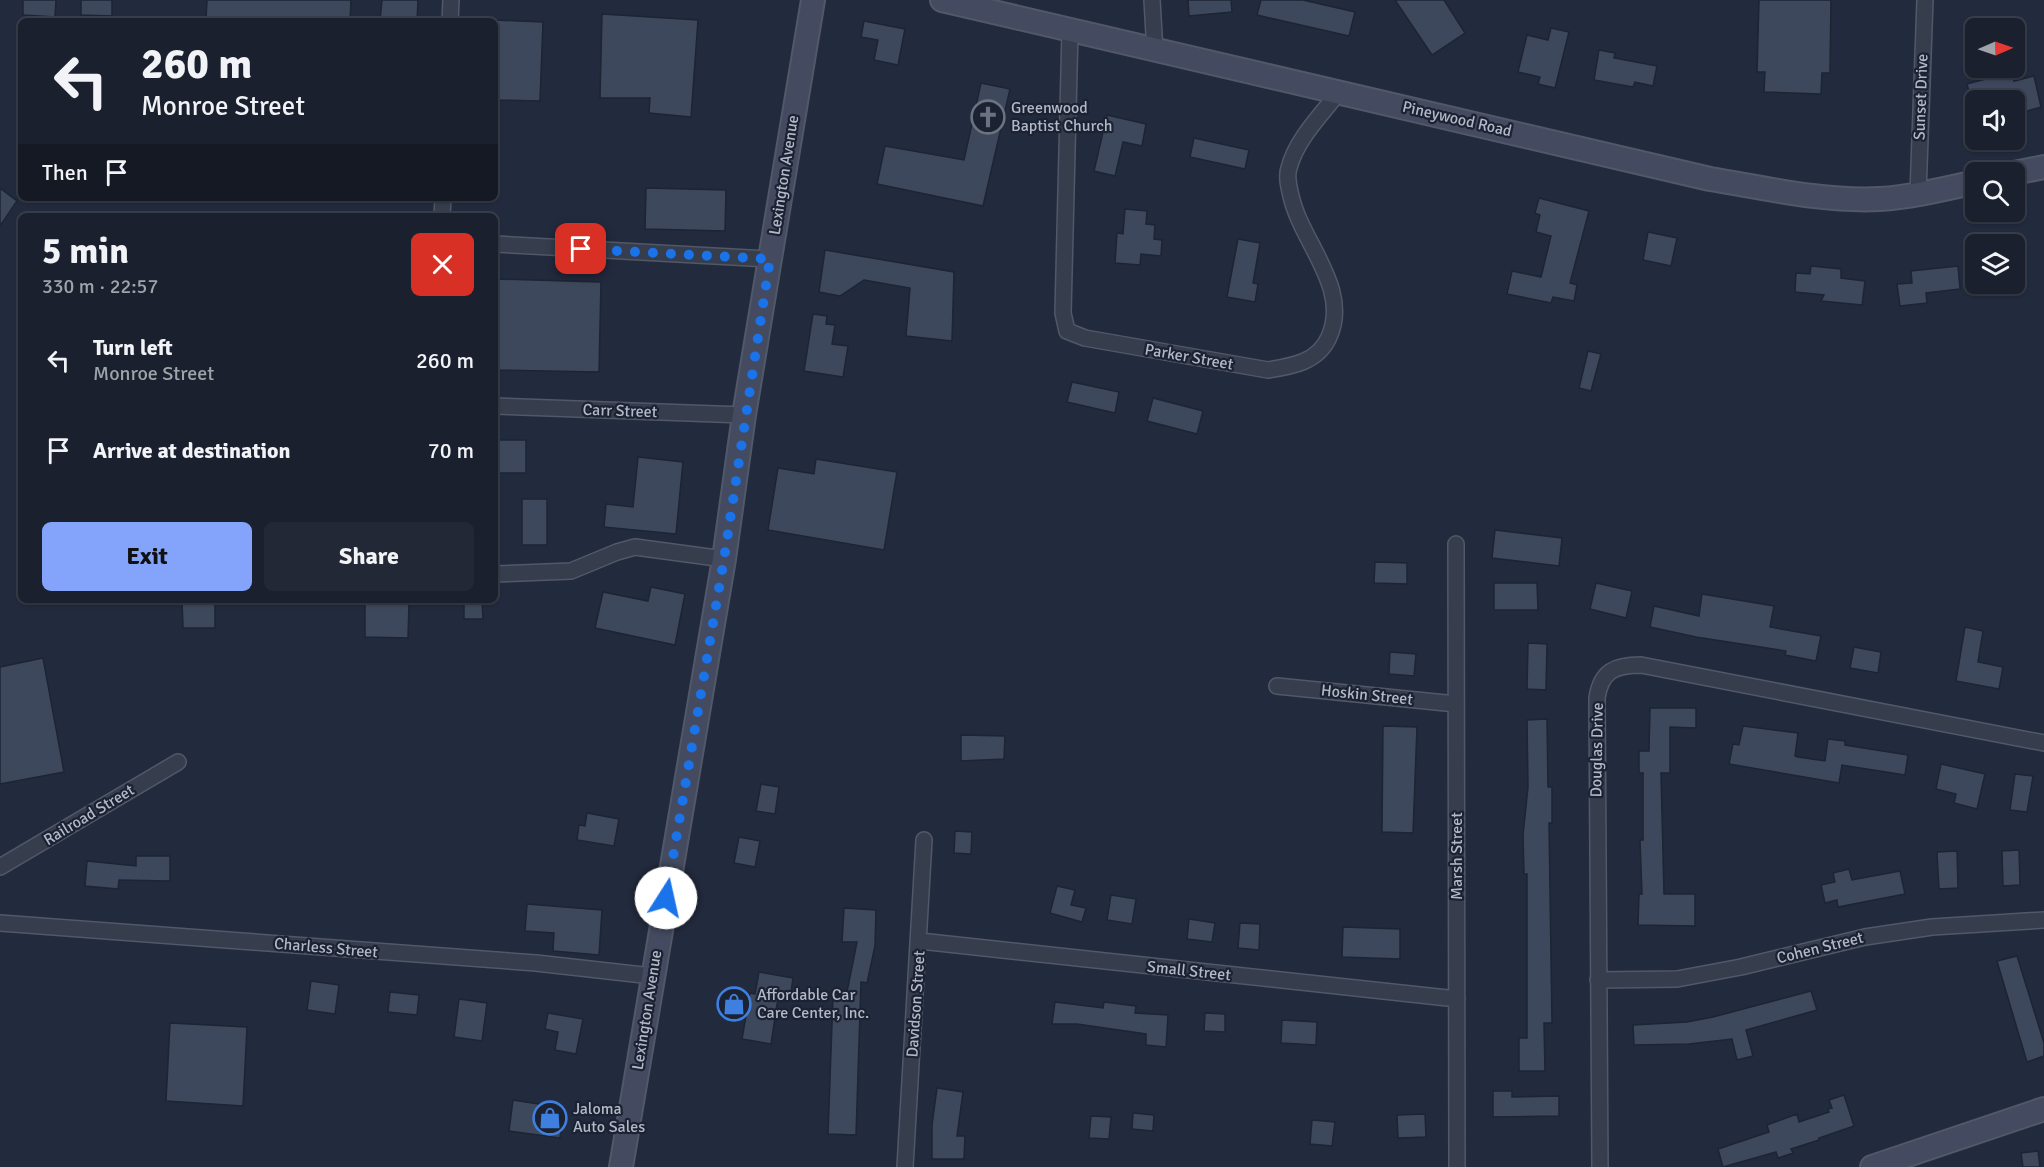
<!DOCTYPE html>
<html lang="en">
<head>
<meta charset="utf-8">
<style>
  :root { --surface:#1a202e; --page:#232836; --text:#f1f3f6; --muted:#9fa3aa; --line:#383e4a; --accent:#84a3fb }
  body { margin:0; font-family:Signika,sans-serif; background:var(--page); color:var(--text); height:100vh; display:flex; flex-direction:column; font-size:22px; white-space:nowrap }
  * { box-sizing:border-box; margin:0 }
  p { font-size:20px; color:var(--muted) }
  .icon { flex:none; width:33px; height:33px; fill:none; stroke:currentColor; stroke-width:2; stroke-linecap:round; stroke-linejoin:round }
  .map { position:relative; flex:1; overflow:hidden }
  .drawer { position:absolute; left:18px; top:213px; width:480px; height:390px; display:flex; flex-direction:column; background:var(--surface); border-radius:9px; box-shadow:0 2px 4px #0004,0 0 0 2px var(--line) }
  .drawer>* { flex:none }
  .banner { position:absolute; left:18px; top:18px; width:480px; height:183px; border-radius:9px; box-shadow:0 2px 4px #0004,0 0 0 2px var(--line); background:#1a202e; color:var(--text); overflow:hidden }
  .needle { width:39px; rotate:88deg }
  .tools { position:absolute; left:1965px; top:18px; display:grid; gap:12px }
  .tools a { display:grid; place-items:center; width:60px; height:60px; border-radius:9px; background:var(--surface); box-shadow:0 2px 4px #0004,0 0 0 2px var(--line); font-size:30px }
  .pin { position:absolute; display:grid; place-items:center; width:51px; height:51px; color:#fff; margin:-26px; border-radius:12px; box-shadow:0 3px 9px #0006 }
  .me { position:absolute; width:66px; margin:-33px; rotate:10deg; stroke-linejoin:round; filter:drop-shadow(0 0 4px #0008) }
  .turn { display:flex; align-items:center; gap:21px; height:126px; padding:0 24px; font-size:27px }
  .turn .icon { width:78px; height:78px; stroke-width:2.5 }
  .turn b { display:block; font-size:42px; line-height:51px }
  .then { display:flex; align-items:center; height:57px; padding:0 24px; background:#0003; gap:12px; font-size:22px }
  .round { display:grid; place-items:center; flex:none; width:63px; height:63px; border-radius:9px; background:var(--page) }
  .overview { display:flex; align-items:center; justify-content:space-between; height:102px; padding:0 24px }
  h1 { font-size:36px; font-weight:700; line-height:45px }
  .button { display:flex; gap:12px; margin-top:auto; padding:12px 24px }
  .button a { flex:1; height:69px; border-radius:9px; background:var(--accent); color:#111; font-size:24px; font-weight:700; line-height:69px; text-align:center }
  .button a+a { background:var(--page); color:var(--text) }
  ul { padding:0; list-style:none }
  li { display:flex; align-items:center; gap:18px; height:90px; padding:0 24px }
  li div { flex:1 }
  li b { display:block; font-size:22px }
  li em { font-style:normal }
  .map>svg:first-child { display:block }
  .building { fill:#3e485c; stroke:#1d2434; stroke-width:1.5 }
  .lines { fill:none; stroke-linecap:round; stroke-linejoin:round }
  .street-casing { stroke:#515868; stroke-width:18 }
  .secondary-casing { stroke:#515868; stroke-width:26 }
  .street { stroke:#363d4d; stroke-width:15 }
  .secondary { stroke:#444b60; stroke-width:22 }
  .route { stroke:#1a73e8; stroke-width:10; stroke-dasharray:0 18 }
  .labels { text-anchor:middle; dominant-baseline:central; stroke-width:4.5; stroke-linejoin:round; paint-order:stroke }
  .street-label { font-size:16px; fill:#b2b8c8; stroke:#1b2232 }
  .poi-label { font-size:16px; fill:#b2b8c8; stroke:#1b2232; text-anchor:start }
</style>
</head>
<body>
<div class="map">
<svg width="2044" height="1167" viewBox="0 0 2044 1167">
  <rect width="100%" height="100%" fill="#222a3d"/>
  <!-- building -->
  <path class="building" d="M 23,0 L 56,0 L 55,17 L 23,15 Z
    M 81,0 L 112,0 L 112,16 L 81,15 Z
    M 207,0 L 351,0 L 350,21 L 280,21 L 237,17 L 237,21 L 206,20 Z
    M 382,0 L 418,0 L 417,21 L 380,21 Z
    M 1188,0 L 1231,0 L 1232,12 L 1189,16 Z
    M 1261,0 L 1303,0 L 1355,12 L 1349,36 L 1257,15 Z
    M 1395,0 L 1444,0 L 1465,33 L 1432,55 Z
    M 1759,0 L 1831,0 L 1830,73 L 1822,73 L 1821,94 L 1764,92 L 1765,72 L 1757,72 Z
    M 602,14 L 698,20 L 691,117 L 649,113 L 650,98 L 600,98 Z
    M 495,20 L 543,22 L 540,101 L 495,100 Z
    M 864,21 L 905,29 L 898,65 L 874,60 L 878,40 L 861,37 Z
    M 1551,28 L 1569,32 L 1555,88 L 1538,84 L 1540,77 L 1518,72 L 1527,35 L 1548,40 Z
    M 1599,50 L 1615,53 L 1614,58 L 1657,66 L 1653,86 L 1635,82 L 1633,87 L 1594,80 Z
    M 2011,72 L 2014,81 L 2034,76 L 2041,107 L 2023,112 L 2020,103 L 2014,105 L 2014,100 L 1971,100 L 1967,84 Z
    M 981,83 L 1010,89 L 983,206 L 877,184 L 885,146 L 964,160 Z
    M 1107,115 L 1146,124 L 1142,146 L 1123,142 L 1115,176 L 1094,171 Z
    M 1194,138 L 1249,150 L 1245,169 L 1190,157 Z
    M 0,188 L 17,201 L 0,226 Z
    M 646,188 L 726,190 L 725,231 L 645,229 Z
    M 1539,198 L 1589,211 L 1570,283 L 1577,285 L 1574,301 L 1553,297 L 1551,303 L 1507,294 L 1512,271 L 1541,277 L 1551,236 L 1536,232 L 1540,215 L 1535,213 Z
    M 1125,209 L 1147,211 L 1146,224 L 1155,225 L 1154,239 L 1162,240 L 1161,256 L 1141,254 L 1140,265 L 1115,263 L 1117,233 L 1123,234 Z
    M 1648,232 L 1677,238 L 1671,266 L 1643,260 Z
    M 1238,239 L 1260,243 L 1253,283 L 1258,284 L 1255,302 L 1227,297 Z
    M 825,250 L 954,272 L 952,341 L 906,336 L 910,288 L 864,280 L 840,296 L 819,292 Z
    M 1811,266 L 1841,269 L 1841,278 L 1865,281 L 1862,305 L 1821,301 L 1824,295 L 1795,292 L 1796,273 L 1810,274 Z
    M 1958,266 L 1960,289 L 1926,293 L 1927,303 L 1900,306 L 1897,284 L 1912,283 L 1911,271 Z
    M 495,279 L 601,282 L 599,372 L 495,370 Z
    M 813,314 L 827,316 L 826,324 L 835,325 L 832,344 L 848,346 L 843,377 L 804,371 Z
    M 1588,351 L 1601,354 L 1591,391 L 1579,388 Z
    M 1072,382 L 1119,392 L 1115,413 L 1067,402 Z
    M 1153,398 L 1203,411 L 1197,434 L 1147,421 Z
    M 495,440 L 526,440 L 526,473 L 495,473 Z
    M 638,457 L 683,462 L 676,534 L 604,527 L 606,504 L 633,507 Z
    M 816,459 L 897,472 L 884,550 L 768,530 L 778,468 L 814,474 Z
    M 522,499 L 547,499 L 547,545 L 522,545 Z
    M 1495,530 L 1562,538 L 1559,566 L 1492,558 Z
    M 1375,562 L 1407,563 L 1407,584 L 1374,583 Z
    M 1494,583 L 1537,583 L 1538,610 L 1494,610 Z
    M 1596,583 L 1632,591 L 1626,618 L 1590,609 Z
    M 651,587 L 685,594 L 675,645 L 595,628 L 603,592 L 648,601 Z
    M 1702,594 L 1774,606 L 1770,627 L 1821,636 L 1816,661 L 1785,655 L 1786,651 L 1696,637 L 1650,627 L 1654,606 L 1699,616 Z
    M 182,600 L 215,600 L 215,628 L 183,628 Z
    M 464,600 L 482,600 L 483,619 L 464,619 Z
    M 365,602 L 409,603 L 408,638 L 365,637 Z
    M 1965,627 L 1983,631 L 1978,662 L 2003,667 L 1999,689 L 1956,681 Z
    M 1528,643 L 1547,644 L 1546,690 L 1527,689 Z
    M 1854,647 L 1881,652 L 1878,673 L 1850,668 Z
    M 1390,652 L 1416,654 L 1414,676 L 1389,674 Z
    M 43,658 L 64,772 L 0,784 L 0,667 Z
    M 1650,708 L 1696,708 L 1696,728 L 1670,727 L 1670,773 L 1661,773 L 1664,894 L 1695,894 L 1695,926 L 1638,925 L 1639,894 L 1642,894 L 1640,840 L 1643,840 L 1643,773 L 1639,773 L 1639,751 L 1649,751 Z
    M 1547,719 L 1548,787 L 1552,787 L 1552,823 L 1549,823 L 1552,1023 L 1544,1023 L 1545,1071 L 1519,1071 L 1519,1038 L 1527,1038 L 1527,874 L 1524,874 L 1523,835 L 1528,787 L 1527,720 Z
    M 1383,726 L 1417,727 L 1413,833 L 1382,832 Z
    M 1743,726 L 1798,733 L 1795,756 L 1798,757 L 1825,761 L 1828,739 L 1845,741 L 1845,745 L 1908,755 L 1905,775 L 1842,765 L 1839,783 L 1729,764 L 1733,744 L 1739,745 Z
    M 961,735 L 1005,736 L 1004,759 L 961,761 Z
    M 1941,764 L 1985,774 L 1977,809 L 1954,803 L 1956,794 L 1936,789 Z
    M 2015,774 L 2033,776 L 2027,812 L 2010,810 Z
    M 761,784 L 779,787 L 775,814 L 756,811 Z
    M 587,813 L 619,819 L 614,846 L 577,840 L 579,825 L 585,826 Z
    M 955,831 L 972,832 L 971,854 L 954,853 Z
    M 739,837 L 760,841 L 755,867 L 734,863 Z
    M 2019,850 L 2020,885 L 2003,886 L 2002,851 Z
    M 1957,851 L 1958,888 L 1939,889 L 1937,852 Z
    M 136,856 L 170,856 L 170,881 L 119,880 L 118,889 L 85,886 L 87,861 L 136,866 Z
    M 1849,869 L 1852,880 L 1900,871 L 1905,894 L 1838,907 L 1837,900 L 1825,903 L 1821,885 L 1835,882 L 1833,873 Z
    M 1057,886 L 1075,890 L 1071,905 L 1086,908 L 1082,922 L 1050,913 Z
    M 1111,895 L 1136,899 L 1132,924 L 1107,920 Z
    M 527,904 L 602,910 L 599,955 L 553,951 L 554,933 L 525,931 Z
    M 844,908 L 876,910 L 875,946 L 867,983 L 861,982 L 856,1135 L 828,1134 L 833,996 L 846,997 L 857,942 L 842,942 Z
    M 1189,919 L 1215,923 L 1212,942 L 1187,939 Z
    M 1240,923 L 1260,924 L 1259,950 L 1238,948 Z
    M 1343,927 L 1400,929 L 1400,959 L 1342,957 Z
    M 2017,956 L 2044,1043 L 2044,1056 L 2027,1062 L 1997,961 Z
    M 759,972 L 793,978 L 790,1000 L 778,998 L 771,1044 L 742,1039 L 750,993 L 755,994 Z
    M 311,981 L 339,985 L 335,1014 L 307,1010 Z
    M 1811,991 L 1817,1010 L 1746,1030 L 1753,1056 L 1737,1060 L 1732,1039 L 1689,1044 L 1634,1045 L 1633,1025 L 1687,1022 L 1713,1017 Z
    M 390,992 L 419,995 L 417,1015 L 388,1012 Z
    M 459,999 L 487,1003 L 482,1041 L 454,1037 Z
    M 1055,1002 L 1103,1008 L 1104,1002 L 1136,1006 L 1135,1013 L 1168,1015 L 1166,1047 L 1146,1045 L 1146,1034 L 1077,1024 L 1052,1024 Z
    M 548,1013 L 583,1019 L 576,1054 L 555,1050 L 558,1032 L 545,1029 Z
    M 1205,1013 L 1225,1014 L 1225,1032 L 1204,1031 Z
    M 1282,1020 L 1317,1022 L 1316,1045 L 1281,1043 Z
    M 170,1023 L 247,1027 L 243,1106 L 166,1101 Z
    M 937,1088 L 963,1092 L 957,1136 L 965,1136 L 964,1159 L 932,1159 L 932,1125 Z
    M 1493,1091 L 1512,1091 L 1512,1097 L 1559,1096 L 1559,1116 L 1493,1117 Z
    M 1844,1095 L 1854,1126 L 1819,1138 L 1819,1140 L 1791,1149 L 1793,1153 L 1778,1158 L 1776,1152 L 1723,1167 L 1718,1149 L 1769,1132 L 1767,1125 L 1797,1114 L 1799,1122 L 1829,1112 L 1828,1109 L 1832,1108 L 1829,1100 Z
    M 513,1100 L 564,1108 L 560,1138 L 509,1131 Z
    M 1133,1113 L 1154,1115 L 1153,1131 L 1132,1129 Z
    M 1425,1114 L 1426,1137 L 1398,1138 L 1397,1115 Z
    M 1091,1116 L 1111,1117 L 1109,1139 L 1089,1138 Z
    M 1312,1120 L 1335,1122 L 1332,1146 L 1310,1144 Z
    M 2038,1151 L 2040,1167 L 2023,1167 L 2021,1153 Z"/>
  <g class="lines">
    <defs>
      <path id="street" d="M 1152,0 L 1155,52
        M 450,21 L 451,0
        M 1070,30 L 1063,313 L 1067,331 L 1085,338 L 1268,370 C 1293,366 1318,362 1329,337 C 1351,288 1301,242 1291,196 C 1289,188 1286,176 1289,168 C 1296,140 1321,115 1339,92
        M 1918,194 L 1925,0
        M 442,216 L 443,198
        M 495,244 L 770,259
        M 495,406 L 744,415
        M 1456,544 L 1457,1167
        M 495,574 L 571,571 L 617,552 L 635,547 L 724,559
        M 1277,686 L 1456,704
        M 0,867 L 178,762
        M 0,923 L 536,963 L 652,976
        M 920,941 L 1457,999
        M 1598,980 L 1677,979 L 1741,967 L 1865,937 L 1932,927 L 2044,920
        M 905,1167 L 924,840
        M 1600,1167 L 1597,698 C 1601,671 1615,665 1641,665 L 2044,743"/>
      <path id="secondary" d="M 942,0 L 1710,179 C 1765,188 1824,202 1880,199 C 1912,197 1944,189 1976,182
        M 2014,173 L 2044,167
        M 621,1167 L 724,559 L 744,415 L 813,0
        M 1872,1167 L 2044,1109"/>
    </defs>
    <!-- street casing -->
    <use href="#street" class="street-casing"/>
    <!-- secondary casing -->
    <use href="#secondary" class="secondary-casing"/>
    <!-- street -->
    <use href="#street" class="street"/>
    <!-- secondary -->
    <use href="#secondary" class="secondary"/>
  </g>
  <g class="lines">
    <!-- route -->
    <path class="route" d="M 581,249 L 770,259 L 724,559 L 666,898"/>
  </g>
  <!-- icons -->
  <defs>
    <symbol id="church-ring" viewBox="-11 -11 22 22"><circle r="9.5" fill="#1b2232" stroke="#6b7280" stroke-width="1.5"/><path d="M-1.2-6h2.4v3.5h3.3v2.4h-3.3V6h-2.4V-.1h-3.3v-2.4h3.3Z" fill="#6b7280"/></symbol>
    <symbol id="shop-ring" viewBox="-11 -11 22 22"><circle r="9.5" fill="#1b2232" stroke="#3f7fe0" stroke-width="1.5"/><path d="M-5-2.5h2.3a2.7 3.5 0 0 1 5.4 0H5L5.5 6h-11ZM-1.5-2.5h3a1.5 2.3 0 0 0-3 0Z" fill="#3f7fe0"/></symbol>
  </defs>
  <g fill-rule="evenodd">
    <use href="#church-ring" x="969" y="98" width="38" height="38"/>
    <use href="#shop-ring" x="715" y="985" width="38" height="38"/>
    <use href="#shop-ring" x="531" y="1099" width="38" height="38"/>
  </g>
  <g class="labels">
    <!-- street labels -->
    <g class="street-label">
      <text transform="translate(1921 97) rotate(-88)">Sunset Drive</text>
      <text transform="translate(1457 119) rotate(13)">Pineywood Road</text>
      <text transform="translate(784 175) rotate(-81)">Lexington Avenue</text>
      <text transform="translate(1189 357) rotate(10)">Parker Street</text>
      <text transform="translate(620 411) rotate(2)">Carr Street</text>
      <text transform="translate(1367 695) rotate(6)">Hoskin Street</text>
      <text transform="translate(1597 750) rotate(-89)">Douglas Drive</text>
      <text transform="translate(89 815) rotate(-31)">Railroad Street</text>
      <text transform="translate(1457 856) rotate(-90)">Marsh Street</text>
      <text transform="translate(326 948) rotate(5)">Charless Street</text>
      <text transform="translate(1820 948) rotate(-14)">Cohen Street</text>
      <text transform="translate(1189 971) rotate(6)">Small Street</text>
      <text transform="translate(916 1004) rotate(-86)">Davidson Street</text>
      <text transform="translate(647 1010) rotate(-81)">Lexington Avenue</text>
    </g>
    <!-- poi labels -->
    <g class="poi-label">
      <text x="1011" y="108">Greenwood<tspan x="1011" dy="18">Baptist Church</tspan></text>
      <text x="757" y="995">Affordable Car<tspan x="757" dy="18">Care Center, Inc.</tspan></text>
      <text x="573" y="1109">Jaloma<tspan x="573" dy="18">Auto Sales</tspan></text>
    </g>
  </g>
</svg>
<div class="tools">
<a><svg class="needle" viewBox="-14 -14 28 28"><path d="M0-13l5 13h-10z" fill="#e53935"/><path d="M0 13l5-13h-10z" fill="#9fa3aa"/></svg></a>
<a><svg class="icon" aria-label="sound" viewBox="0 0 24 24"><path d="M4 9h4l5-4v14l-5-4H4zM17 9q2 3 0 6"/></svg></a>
<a><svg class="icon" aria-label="search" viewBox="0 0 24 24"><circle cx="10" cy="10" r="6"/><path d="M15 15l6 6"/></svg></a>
<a><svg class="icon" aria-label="layers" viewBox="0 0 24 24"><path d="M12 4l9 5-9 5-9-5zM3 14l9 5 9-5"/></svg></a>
</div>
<div class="pin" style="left:581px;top:249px;background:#d93025"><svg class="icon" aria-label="arrive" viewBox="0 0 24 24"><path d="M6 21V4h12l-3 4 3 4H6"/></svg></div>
<svg class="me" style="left:666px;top:898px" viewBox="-20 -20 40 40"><circle r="19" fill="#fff"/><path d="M0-13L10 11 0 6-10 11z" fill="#1a73e8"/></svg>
<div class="banner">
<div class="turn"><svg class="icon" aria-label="left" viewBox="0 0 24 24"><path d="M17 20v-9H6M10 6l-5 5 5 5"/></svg><div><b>260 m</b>Monroe Street</div></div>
<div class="then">Then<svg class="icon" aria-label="arrive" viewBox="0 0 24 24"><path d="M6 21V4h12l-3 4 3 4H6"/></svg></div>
</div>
<section class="drawer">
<div class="overview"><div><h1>5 min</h1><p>330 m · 22:57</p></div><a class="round" style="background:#d93025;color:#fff"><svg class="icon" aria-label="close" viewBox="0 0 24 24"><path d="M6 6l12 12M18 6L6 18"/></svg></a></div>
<ul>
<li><svg class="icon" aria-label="left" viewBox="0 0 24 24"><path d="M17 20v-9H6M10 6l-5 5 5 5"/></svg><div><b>Turn left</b><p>Monroe Street</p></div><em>260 m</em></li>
<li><svg class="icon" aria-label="arrive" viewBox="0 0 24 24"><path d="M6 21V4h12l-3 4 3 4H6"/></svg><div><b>Arrive at destination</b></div><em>70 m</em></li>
</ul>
<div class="button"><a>Exit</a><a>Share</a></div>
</section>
</div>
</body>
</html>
